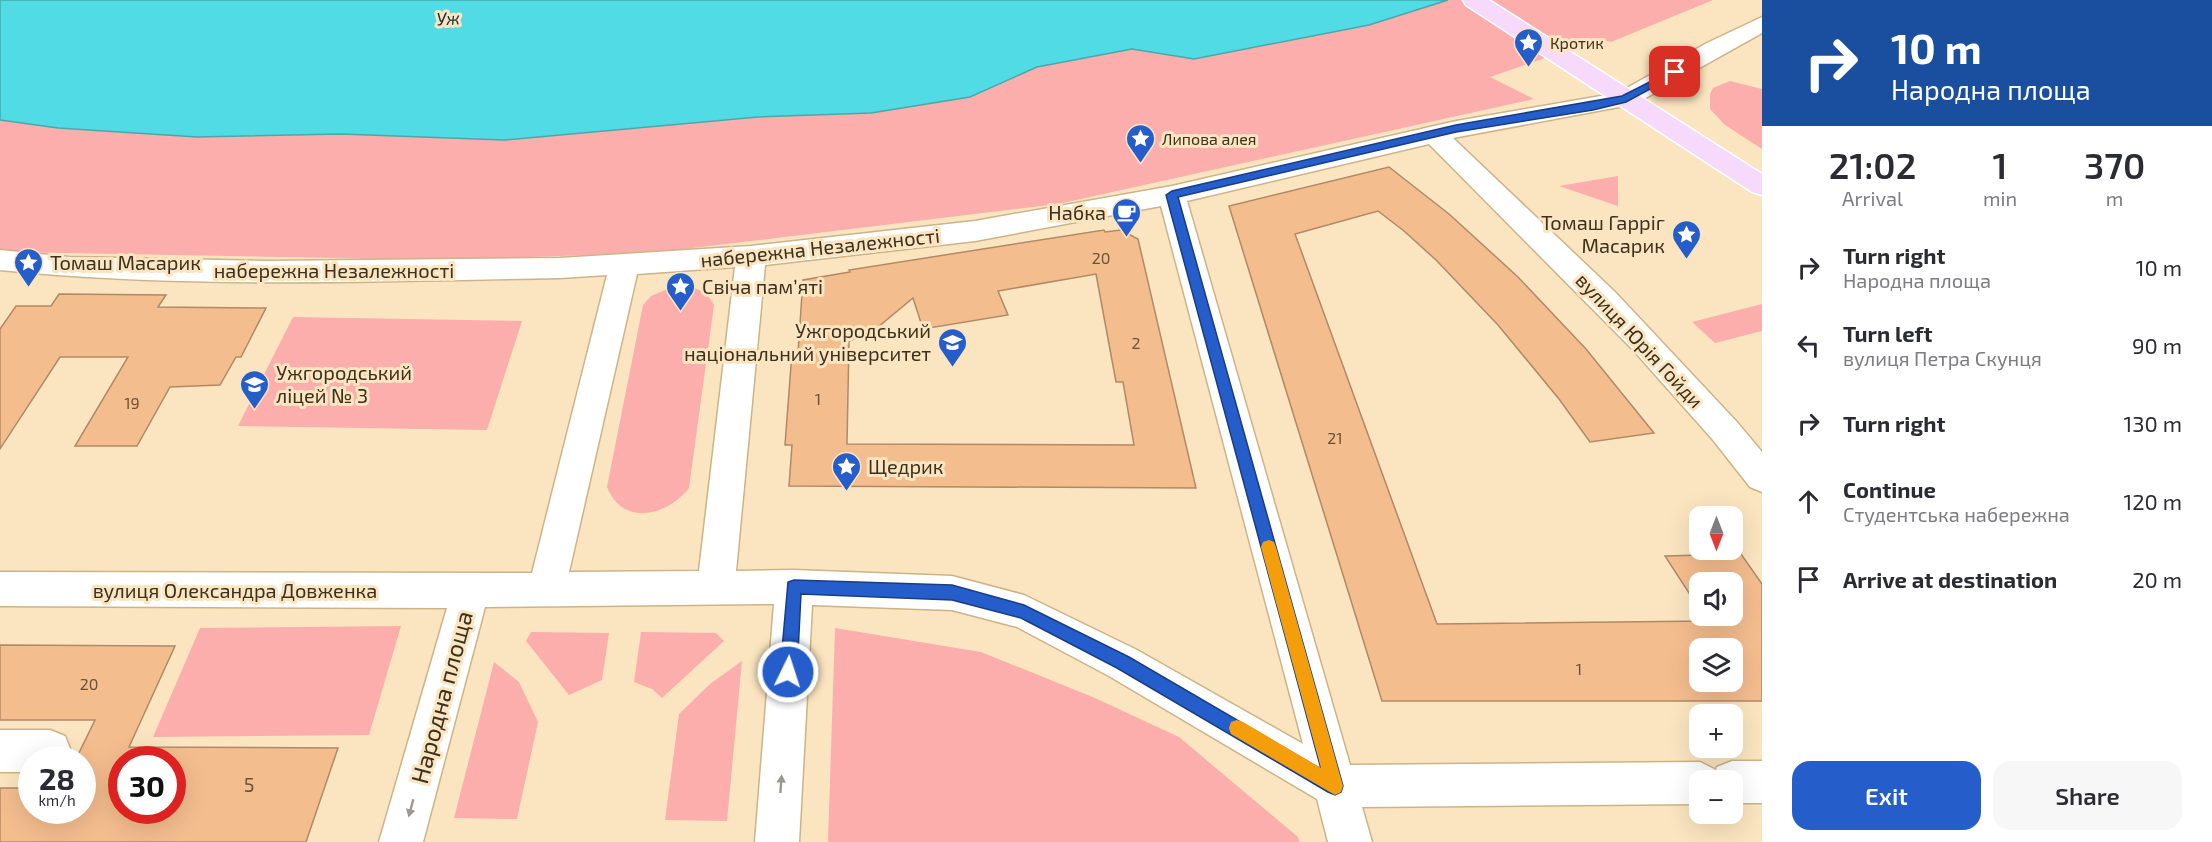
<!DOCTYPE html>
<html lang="en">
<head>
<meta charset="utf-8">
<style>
  :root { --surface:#fff; --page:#f7f7f7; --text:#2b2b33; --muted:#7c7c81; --accent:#255ecb }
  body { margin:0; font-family:"Exo 2",sans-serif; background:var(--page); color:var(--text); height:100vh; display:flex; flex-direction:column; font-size:22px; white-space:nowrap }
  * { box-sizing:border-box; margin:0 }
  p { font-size:20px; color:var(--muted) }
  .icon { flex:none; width:33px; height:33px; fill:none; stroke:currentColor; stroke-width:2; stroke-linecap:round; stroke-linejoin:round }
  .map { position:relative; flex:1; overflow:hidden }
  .sheet { display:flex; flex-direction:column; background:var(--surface); width:450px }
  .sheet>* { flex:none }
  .hud { background:#1a4fa0; color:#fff; overflow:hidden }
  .needle { width:39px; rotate:180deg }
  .tools { position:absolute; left:1689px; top:506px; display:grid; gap:12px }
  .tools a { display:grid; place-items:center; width:54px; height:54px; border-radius:12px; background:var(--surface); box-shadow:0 6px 24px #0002; font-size:30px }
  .speed { position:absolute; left:18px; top:746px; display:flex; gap:12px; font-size:30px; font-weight:700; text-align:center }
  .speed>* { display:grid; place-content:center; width:78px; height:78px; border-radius:50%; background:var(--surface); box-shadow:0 6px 24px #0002; line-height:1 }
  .speed small { font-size:15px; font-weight:400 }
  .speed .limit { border:9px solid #d22; background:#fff; color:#111 }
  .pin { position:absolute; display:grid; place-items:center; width:51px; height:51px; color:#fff; margin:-26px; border-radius:12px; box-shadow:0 3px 9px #0006 }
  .me { position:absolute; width:66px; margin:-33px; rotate:4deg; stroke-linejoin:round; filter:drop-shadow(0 0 4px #0008) }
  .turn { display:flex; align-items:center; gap:21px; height:126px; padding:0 30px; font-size:27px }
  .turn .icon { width:78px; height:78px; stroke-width:2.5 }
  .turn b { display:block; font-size:42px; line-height:51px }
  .eta { display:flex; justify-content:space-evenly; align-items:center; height:102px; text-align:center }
  .eta b { font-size:36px; font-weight:600; line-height:42px }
  .action { display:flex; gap:12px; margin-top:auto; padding:12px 30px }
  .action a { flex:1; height:69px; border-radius:18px; background:var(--accent); color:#fff; font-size:24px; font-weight:600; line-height:69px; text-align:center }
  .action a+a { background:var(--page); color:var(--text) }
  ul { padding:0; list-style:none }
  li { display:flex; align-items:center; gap:18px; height:78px; padding:0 30px }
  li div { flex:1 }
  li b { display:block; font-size:22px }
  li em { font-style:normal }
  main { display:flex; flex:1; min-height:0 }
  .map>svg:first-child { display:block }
  .green { fill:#fbaeab }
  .water { fill:#50dbe5; stroke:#4aa8a9; stroke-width:1.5 }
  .building { fill:#f4bd8e; stroke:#b08967; stroke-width:1.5; fill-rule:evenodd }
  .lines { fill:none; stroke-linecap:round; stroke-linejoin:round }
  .minor-casing { stroke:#cdb386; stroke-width:3 }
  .major-casing { stroke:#fff; stroke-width:3 }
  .minor { fill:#fff; fill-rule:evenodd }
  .major { fill:#f7dafb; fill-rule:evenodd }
  .oneway { fill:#9d988e }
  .route { fill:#255ecb; stroke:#183d84; stroke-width:1.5 }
  .slow { fill:#f59e0b }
  .labels { text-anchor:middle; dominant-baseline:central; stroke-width:6; stroke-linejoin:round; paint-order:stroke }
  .far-poi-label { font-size:16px; fill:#3b311e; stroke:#fbe5c0; text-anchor:start }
  .number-label { font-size:16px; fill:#69543a }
  .far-water-label { font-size:18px; font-style:italic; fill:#153335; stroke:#fbe5c0 }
  .poi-label { font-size:20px; fill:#3b311e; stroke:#fbe5c0; text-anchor:start }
  .street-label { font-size:20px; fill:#3b311e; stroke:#fbe5c0 }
  .near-number-label { font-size:20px; fill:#69543a }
  .near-street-label { font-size:24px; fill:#3b311e; stroke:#fbe5c0 }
</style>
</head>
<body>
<main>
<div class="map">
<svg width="1762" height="842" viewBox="0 0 1762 842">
  <rect width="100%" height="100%" fill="#fbe5c0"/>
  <!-- green -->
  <path class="green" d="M 1448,0 L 1713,0 L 1611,42 L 1600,39 L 1490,77 L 1534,99 L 1058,204 L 651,253 L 445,260 L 12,252 L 0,249 L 0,120 L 58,128 L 197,137 L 341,134 L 504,140 L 758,117 L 871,113 L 970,97 L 1037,67 L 1132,49 L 1194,59 L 1369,25 Z
    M 1730,81 L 1762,89 L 1762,149 L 1725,125 L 1710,109 L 1710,94 L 1713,88 Z
    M 1618,176 L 1618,206 L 1559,186 Z
    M 675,286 C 693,286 706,289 714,305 L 689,488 C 667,516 623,527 607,487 L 643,305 L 651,296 Z
    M 1762,304 L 1762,331 L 1715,343 L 1692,322 Z
    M 293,317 L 522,321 L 487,430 L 238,426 Z
    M 401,626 L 369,735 L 153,737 L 200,628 Z
    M 835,628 L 981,652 L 1095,698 L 1179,737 L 1298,837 L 1299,842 L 828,842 Z
    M 531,632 L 609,633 L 602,680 L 569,695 L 526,641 Z
    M 641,632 L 716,633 L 724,641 L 662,698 L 652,689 L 634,682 Z
    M 742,661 L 727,821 L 665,820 L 679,714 L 710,684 Z
    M 494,662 L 519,682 L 538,722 L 517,819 L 454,818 Z"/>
  <!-- water -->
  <path class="water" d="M 0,0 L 1448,0 L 1369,25 L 1194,59 L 1132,49 L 1037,67 L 970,97 L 871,113 L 758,117 L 504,140 L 341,134 L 197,137 L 58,128 L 0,120 Z"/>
  <!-- building -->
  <path class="building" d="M 1389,167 L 1449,214 L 1518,277 L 1586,349 L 1654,433 L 1590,442 L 1559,399 L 1498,325 L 1436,260 L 1404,231 L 1378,211 L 1295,234 L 1437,624 L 1707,621 L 1703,615 L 1732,615 L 1732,582 L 1700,582 L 1700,610 L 1665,556 L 1741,554 L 1762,584 L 1762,701 L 1382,701 L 1229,206 ZM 1700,648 L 1732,648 L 1732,681 L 1700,681 Z
    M 1104,230 L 1105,232 L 1121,230 L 1138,239 L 1196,488 L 789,486 L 792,445 L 785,445 L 792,352 L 798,352 L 803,280 L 850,272 L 849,270 ZM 1096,274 L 1116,382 L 1123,382 L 1134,445 L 847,444 L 849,341 L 872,332 L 913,298 L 923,329 L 1008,315 L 998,291 Z
    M 59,294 L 166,295 L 158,307 L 266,308 L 241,357 L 236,357 L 220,385 L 170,387 L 137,446 L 75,446 L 128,357 L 60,357 L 0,449 L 0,329 L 16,306 L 51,306 Z
    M 0,645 L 175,646 L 129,747 L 338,748 L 306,842 L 0,842 L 0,788 L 32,788 L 32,810 L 82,810 L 82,759 L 76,759 L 95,720 L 0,720 ZM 122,759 L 172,759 L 172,810 L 122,810 Z"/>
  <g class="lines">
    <defs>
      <path id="minor" d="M 1762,17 L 1762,33 L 1635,104 L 1453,138 L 1615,292 L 1736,421 L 1762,452 L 1762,492 L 1750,487 L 1713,440 L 1634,351 L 1429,144 L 1187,201 L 1350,765 L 1700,762 L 1716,770 L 1717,767 L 1732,761 L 1762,761 L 1762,803 L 1732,803 L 1732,780 L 1700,780 L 1700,804 L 1362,807 L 1372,842 L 1328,842 L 1317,799 L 1109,676 L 1017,627 L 952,610 L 812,605 L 799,842 L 755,842 L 774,604 L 485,607 L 423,842 L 379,842 L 447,608 L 0,606 L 0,572 L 532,573 L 607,275 L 560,278 C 374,281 186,289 0,270 L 0,250 L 69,257 L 266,261 L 560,258 L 751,246 L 975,221 L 1172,186 L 1456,121 L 1618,93 L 1707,43 ZM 1161,206 L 1303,744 L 1137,650 L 1024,595 L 952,576 L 794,570 L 736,571 L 765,265 L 975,241 ZM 735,267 L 699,571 L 569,572 L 637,274 Z
        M 0,730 L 50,730 L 65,736 L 71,751 L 67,759 L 32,759 L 32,772 L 0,772 Z"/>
      <path id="major" d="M 1463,0 L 1489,0 L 1762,174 L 1762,195 L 1752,192 L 1466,5 Z"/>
    </defs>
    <!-- minor casing -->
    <use href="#minor" class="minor-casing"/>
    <!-- major casing -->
    <use href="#major" class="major-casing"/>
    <!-- minor -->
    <use href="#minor" class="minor"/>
    <!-- major -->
    <use href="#major" class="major"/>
  </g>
  <!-- one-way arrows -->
  <defs><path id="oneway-solid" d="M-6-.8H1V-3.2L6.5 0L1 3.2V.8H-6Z" transform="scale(1.5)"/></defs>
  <g class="oneway">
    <use href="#oneway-solid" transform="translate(781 784) rotate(-86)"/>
    <use href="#oneway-solid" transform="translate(411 808) rotate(105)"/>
  </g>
  <!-- route -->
  <path class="route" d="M 1675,69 L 1680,72 L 1678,74 L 1626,102 L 1593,110 L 1456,132 L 1178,197 L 1343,786 L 1341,792 L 1335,795 L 1328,792 L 1117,668 L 1021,618 L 952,600 L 801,594 L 797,672 L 794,678 L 788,680 L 783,678 L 780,672 L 788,582 L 794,580 L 952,585 L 1024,605 L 1129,657 L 1321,769 L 1166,195 L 1172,191 L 1456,125 L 1622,96 Z"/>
  <!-- slow -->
  <path class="slow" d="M 1269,540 L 1274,542 L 1276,547 L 1343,786 L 1341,792 L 1335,795 L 1231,734 L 1229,728 L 1231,722 L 1237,720 L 1243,722 L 1321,768 L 1261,547 L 1263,542 Z"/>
  <!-- icons -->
  <defs>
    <symbol id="sight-pin" viewBox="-11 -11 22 30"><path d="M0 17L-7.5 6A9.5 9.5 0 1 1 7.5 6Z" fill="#255ecb" stroke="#fbe5c0"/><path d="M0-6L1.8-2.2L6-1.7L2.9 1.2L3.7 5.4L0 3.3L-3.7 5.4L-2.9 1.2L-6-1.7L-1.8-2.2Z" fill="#fff"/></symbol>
    <symbol id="cafe-pin" viewBox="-11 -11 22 30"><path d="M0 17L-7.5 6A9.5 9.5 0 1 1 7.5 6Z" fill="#255ecb" stroke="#fbe5c0"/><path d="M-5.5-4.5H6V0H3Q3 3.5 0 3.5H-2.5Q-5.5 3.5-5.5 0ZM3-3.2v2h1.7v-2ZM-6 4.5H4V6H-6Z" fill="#fff"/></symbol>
    <symbol id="university-pin" viewBox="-11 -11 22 30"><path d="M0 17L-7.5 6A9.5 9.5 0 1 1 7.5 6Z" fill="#255ecb" stroke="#fbe5c0"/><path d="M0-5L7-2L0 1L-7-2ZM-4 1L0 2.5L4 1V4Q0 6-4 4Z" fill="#fff"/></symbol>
    <symbol id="school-pin" viewBox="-11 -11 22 30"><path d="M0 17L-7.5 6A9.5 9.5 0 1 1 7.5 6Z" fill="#255ecb" stroke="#fbe5c0"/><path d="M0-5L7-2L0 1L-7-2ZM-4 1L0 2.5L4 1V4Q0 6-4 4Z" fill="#fff"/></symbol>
  </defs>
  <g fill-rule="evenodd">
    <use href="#sight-pin" x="1512" y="26" width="33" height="45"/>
    <use href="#sight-pin" x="1124" y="122" width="33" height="45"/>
    <use href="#cafe-pin" x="1110" y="196" width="33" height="45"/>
    <use href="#sight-pin" x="1670" y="218" width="33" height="45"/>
    <use href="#sight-pin" x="12" y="246" width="33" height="45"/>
    <use href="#sight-pin" x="664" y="270" width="33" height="45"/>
    <use href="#university-pin" x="936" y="326" width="33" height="45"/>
    <use href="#school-pin" x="238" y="368" width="33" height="45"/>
    <use href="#sight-pin" x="830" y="450" width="33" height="45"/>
  </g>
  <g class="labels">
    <!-- far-poi labels -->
    <g class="far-poi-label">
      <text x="1550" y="42">Кротик</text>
      <text x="1162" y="138">Липова алея</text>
    </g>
    <!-- number labels -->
    <g class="number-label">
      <text x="1101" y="257">20</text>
      <text x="1136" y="342">2</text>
      <text x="818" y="398">1</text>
      <text x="132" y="402">19</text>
      <text x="1335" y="437">21</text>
      <text x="1579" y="668">1</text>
      <text x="89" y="683">20</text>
    </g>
    <!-- far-water labels -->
    <g class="far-water-label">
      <text transform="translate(448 18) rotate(-3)">Уж</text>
    </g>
    <!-- poi labels -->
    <g class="poi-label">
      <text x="1106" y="212" text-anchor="end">Набка</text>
      <text x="1665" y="222" text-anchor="end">Томаш Гарріг<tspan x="1665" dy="23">Масарик</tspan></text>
      <text x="50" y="262">Томаш Масарик</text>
      <text x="702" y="286">Свіча памʼяті</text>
      <text x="931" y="330" text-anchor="end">Ужгородський<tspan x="931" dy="23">національний університет</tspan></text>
      <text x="276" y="372">Ужгородський<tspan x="276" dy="23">ліцей № 3</tspan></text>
      <text x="868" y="466">Щедрик</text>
    </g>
    <!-- street labels -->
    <g class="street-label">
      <text transform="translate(820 247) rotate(-6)">набережна Незалежності</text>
      <text x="334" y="270">набережна Незалежності</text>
      <text transform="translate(1640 340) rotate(47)">вулиця Юрія Гойди</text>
      <text x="235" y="590">вулиця Олександра Довженка</text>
    </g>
    <!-- near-number labels -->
    <g class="near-number-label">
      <text x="249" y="784">5</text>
    </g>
    <!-- near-street labels -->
    <g class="near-street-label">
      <text transform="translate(441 697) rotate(-75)">Народна площа</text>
    </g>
  </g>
</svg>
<div class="tools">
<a><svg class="needle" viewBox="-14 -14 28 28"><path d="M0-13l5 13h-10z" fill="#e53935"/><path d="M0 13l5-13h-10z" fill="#7c7c81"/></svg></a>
<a><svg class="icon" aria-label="sound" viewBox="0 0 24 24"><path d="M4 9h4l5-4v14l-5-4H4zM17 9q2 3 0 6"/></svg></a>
<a><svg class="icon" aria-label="layers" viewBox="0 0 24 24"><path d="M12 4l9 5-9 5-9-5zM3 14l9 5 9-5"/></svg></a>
<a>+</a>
<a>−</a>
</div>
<div class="speed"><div>28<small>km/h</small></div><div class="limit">30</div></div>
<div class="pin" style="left:1675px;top:72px;background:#d93025"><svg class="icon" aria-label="arrive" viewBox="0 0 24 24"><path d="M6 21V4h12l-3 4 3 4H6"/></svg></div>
<svg class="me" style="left:788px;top:672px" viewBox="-20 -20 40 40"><circle r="17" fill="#255ecb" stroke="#fff" stroke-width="3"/><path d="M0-11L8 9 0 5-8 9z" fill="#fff"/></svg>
</div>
<section class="sheet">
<div class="hud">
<div class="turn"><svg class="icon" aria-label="right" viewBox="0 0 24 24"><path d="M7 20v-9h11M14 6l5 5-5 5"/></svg><div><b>10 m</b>Народна площа</div></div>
</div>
<div class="eta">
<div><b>21:02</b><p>Arrival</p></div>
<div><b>1</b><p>min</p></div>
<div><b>370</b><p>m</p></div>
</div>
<ul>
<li><svg class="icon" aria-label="right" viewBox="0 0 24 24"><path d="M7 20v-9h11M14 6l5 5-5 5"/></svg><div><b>Turn right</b><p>Народна площа</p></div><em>10 m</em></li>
<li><svg class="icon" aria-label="left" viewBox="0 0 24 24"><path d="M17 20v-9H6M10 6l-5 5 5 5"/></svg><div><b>Turn left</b><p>вулиця Петра Скунця</p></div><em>90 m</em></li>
<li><svg class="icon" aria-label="right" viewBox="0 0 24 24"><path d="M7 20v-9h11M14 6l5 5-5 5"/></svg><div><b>Turn right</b></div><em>130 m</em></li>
<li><svg class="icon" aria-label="ahead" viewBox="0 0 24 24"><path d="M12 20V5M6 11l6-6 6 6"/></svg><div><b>Continue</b><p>Студентська набережна</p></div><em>120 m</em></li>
<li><svg class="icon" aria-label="arrive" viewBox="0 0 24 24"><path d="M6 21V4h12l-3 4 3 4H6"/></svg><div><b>Arrive at destination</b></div><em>20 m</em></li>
</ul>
<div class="action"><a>Exit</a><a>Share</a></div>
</section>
</main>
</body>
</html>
